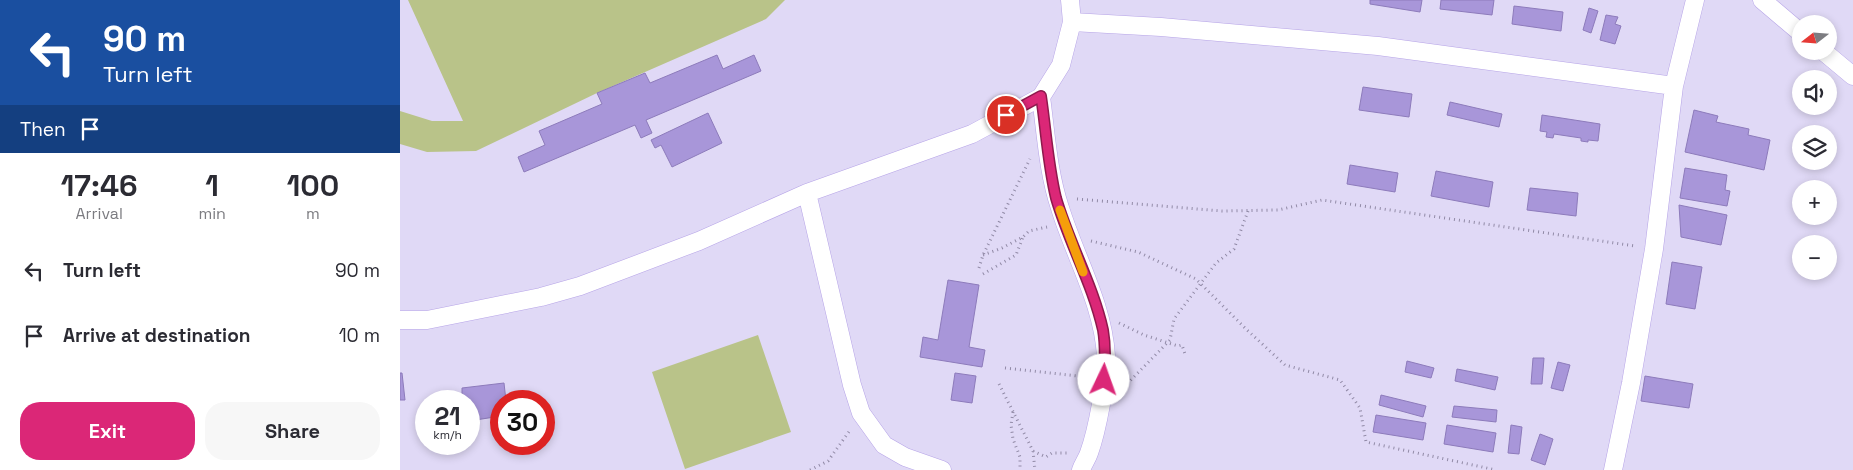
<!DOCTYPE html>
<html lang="en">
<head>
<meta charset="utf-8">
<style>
  :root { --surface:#fff; --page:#f7f7f7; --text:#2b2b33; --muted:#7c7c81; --accent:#db2777 }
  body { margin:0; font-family:"Space Grotesk",sans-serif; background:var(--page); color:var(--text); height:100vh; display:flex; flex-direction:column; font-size:19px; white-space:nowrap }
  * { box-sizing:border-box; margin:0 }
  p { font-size:16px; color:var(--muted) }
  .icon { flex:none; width:28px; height:28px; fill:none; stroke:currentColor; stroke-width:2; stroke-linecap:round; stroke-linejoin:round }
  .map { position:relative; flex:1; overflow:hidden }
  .side { display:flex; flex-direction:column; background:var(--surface); width:400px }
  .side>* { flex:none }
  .guide { background:#1a4fa0; color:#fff; overflow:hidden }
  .needle { width:32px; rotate:253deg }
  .buttons { position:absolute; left:1392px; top:15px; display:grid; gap:10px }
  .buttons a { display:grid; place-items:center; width:45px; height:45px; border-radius:50%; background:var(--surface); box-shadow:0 2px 8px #0003; font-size:25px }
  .speed { position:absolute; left:15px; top:390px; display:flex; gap:10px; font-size:25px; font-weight:700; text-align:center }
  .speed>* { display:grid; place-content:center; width:65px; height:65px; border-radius:50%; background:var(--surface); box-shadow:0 2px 8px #0003; line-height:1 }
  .speed small { font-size:12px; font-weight:400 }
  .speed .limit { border:8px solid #d22; background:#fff; color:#111 }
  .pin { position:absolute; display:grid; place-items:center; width:42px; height:42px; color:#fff; margin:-21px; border:2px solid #fff; border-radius:50%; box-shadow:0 1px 5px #0007 }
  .me { position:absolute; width:55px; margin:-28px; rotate:3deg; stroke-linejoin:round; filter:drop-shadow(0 0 4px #0008) }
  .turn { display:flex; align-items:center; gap:18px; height:105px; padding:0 20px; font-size:22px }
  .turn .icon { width:65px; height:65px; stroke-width:2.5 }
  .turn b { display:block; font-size:35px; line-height:42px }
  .then { display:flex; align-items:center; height:48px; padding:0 20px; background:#0003; gap:10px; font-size:19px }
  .eta { display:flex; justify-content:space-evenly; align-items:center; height:85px; text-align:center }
  .eta b { font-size:30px; font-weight:700; line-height:35px }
  .button { display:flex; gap:10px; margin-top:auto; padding:10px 20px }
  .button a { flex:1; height:58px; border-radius:20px; background:var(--accent); color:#fff; font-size:20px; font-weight:700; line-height:58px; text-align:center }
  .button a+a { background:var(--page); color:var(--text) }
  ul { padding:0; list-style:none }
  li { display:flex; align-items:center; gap:15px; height:65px; padding:0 20px }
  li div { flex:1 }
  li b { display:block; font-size:19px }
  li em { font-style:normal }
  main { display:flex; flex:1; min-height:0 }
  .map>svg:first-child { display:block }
  .green { fill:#b9c389 }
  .building { fill:#a896d9; stroke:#8d7bbb }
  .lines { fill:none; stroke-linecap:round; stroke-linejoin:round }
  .street-casing { stroke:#b6a4e7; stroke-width:19 }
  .path { stroke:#918aa6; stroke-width:3; stroke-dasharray:1 4; stroke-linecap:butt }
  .street { stroke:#fff; stroke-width:18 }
  .route-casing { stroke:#8e194d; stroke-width:12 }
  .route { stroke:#db2777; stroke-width:9 }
  .slow { stroke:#f59e0b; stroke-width:9 }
</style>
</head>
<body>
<main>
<section class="side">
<div class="guide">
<div class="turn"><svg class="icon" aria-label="left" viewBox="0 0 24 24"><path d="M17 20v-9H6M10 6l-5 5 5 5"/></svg><div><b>90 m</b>Turn left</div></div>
<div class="then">Then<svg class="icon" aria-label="arrive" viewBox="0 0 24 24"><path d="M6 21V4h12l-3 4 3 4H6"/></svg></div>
</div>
<div class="eta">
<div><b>17:46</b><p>Arrival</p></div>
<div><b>1</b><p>min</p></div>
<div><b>100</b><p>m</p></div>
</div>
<ul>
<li><svg class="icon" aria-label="left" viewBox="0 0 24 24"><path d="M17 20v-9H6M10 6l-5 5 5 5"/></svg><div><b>Turn left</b></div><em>90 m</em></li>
<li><svg class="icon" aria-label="arrive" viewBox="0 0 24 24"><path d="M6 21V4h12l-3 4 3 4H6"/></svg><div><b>Arrive at destination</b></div><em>10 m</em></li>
</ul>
<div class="button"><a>Exit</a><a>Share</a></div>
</section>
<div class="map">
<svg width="1453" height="470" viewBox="0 0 1453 470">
  <rect width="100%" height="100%" fill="#e0d9f6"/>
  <!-- green -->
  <path class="green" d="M 8,0 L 385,0 L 366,19 L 197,93 L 76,151 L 27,152 L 0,144 L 0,111 L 32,121 L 63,121 Z
    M 358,335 L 391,432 L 285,469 L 252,372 Z"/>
  <!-- building -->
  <path class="building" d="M 970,0 L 1022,0 L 1020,12 L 970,4 Z
    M 1041,0 L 1094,0 L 1092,15 L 1040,9 Z
    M 1114,6 L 1163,12 L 1161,31 L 1112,24 Z
    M 1189,8 L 1198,11 L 1191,33 L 1183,30 Z
    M 1206,15 L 1218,17 L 1215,24 L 1221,26 L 1215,44 L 1200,40 Z
    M 317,55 L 323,69 L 354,55 L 361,71 L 246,120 L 252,133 L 241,138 L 235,125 L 124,172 L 118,157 L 145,145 L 139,131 L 202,104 L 197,93 L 245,73 L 250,83 Z
    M 963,87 L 1012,94 L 1009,117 L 959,110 Z
    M 1050,102 L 1102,114 L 1099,127 L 1047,115 Z
    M 1294,110 L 1318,116 L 1316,122 L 1349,129 L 1348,135 L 1370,140 L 1364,170 L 1285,152 Z
    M 308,113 L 322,143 L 272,167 L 261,145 L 255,148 L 251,140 Z
    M 1142,115 L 1200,124 L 1198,141 L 1188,140 L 1188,142 L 1181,141 L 1181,138 L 1154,134 L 1153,138 L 1146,137 L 1147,132 L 1140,131 Z
    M 950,165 L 998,173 L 995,192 L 947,184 Z
    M 1285,168 L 1327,175 L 1325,190 L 1330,191 L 1327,206 L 1280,198 Z
    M 1036,171 L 1093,182 L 1089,207 L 1031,196 Z
    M 1130,188 L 1178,193 L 1176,216 L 1127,210 Z
    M 1279,205 L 1327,215 L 1321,245 L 1281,237 Z
    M 1272,262 L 1302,267 L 1295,309 L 1266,304 Z
    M 548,280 L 579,285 L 569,347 L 585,350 L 582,367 L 520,357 L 523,337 L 538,340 Z
    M 1133,358 L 1144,358 L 1142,384 L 1131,384 Z
    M 1007,361 L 1034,368 L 1031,378 L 1005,372 Z
    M 1158,362 L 1170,365 L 1163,391 L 1151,388 Z
    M 1057,369 L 1098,377 L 1095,390 L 1055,381 Z
    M 0,373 L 2,373 L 5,400 L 0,400 Z
    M 555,373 L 576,376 L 572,403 L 551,400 Z
    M 1245,376 L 1293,384 L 1289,408 L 1241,401 Z
    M 104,383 L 106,401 L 101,401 L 101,416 L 69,421 L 69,401 L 62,401 L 62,388 Z
    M 981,395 L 1026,406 L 1023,417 L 979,405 Z
    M 1054,406 L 1097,410 L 1096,422 L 1052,417 Z
    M 976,415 L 1026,423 L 1023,440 L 973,432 Z
    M 1047,425 L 1096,433 L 1093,452 L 1044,444 Z
    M 1111,425 L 1122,427 L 1119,454 L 1108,453 Z
    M 1140,434 L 1153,439 L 1145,465 L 1131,460 Z"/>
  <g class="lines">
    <defs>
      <path id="street" d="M 1362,0 L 1401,33
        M 672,22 L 761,27 L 978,46 L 1274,86
        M 1423,51 L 1453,76
        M 641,97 C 646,134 648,172 660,208 C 675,257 703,304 706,356 C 707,379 697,431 689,453 C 687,459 683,464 681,470
        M 407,193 L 452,385 L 461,413 L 484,445 L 505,457 L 542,470
        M 0,320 L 27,320 L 141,297 L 180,286 L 299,241 L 407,193 L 572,134 L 641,97 L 661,65 L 672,22 L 670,0
        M 1213,470 L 1231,383 L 1254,249 L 1274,86 L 1295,0"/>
    </defs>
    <!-- street casing -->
    <use href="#street" class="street-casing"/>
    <!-- path -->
    <path class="path" d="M 677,199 L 822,211 L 878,210 L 922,200 L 1235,246
      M 691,241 L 738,252 L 796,279 L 846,329 L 885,365 L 940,380 L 960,408 L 966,442 L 1096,470
      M 583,255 L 602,248 L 623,237 L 629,231 L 647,227
      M 579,268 L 583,255 L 630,159
      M 583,274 L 616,255 L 623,237
      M 719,323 L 744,335 L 778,346 L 782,345 L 785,354
      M 605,368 L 687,377
      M 599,384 L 633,451 L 635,470
      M 722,385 L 729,382 L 770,340 L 774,319 L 816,263 L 834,249 L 848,211
      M 613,412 L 611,425 L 613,439 L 620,457 L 620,470
      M 633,451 L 646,457 L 652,453 L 669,453
      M 410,470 L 428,461 L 451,429"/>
    <!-- street -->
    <use href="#street" class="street"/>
  </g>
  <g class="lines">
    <defs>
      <path id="route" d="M 606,115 L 641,96 C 646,130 648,165 656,198 C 669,243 693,285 703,330 C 706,347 705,363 704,380"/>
    </defs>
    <!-- route casing -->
    <use href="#route" class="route-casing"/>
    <!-- route -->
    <use href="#route" class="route"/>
    <!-- slow -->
    <path class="slow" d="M 660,210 L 683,272"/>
  </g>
</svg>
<div class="buttons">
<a><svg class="needle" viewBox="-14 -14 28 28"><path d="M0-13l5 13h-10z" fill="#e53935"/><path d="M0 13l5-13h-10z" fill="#7c7c81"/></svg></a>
<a><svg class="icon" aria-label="sound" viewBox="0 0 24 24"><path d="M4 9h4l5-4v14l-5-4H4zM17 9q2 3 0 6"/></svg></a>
<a><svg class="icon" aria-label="layers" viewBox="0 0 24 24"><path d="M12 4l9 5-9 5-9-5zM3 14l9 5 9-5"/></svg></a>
<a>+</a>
<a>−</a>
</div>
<div class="speed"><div>21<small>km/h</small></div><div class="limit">30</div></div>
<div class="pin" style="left:606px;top:115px;background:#d93025"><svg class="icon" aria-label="arrive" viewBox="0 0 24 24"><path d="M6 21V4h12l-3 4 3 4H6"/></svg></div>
<svg class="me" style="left:704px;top:380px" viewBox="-20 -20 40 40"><circle r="19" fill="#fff"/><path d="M0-13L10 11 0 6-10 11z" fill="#db2777"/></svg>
</div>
</main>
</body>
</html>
